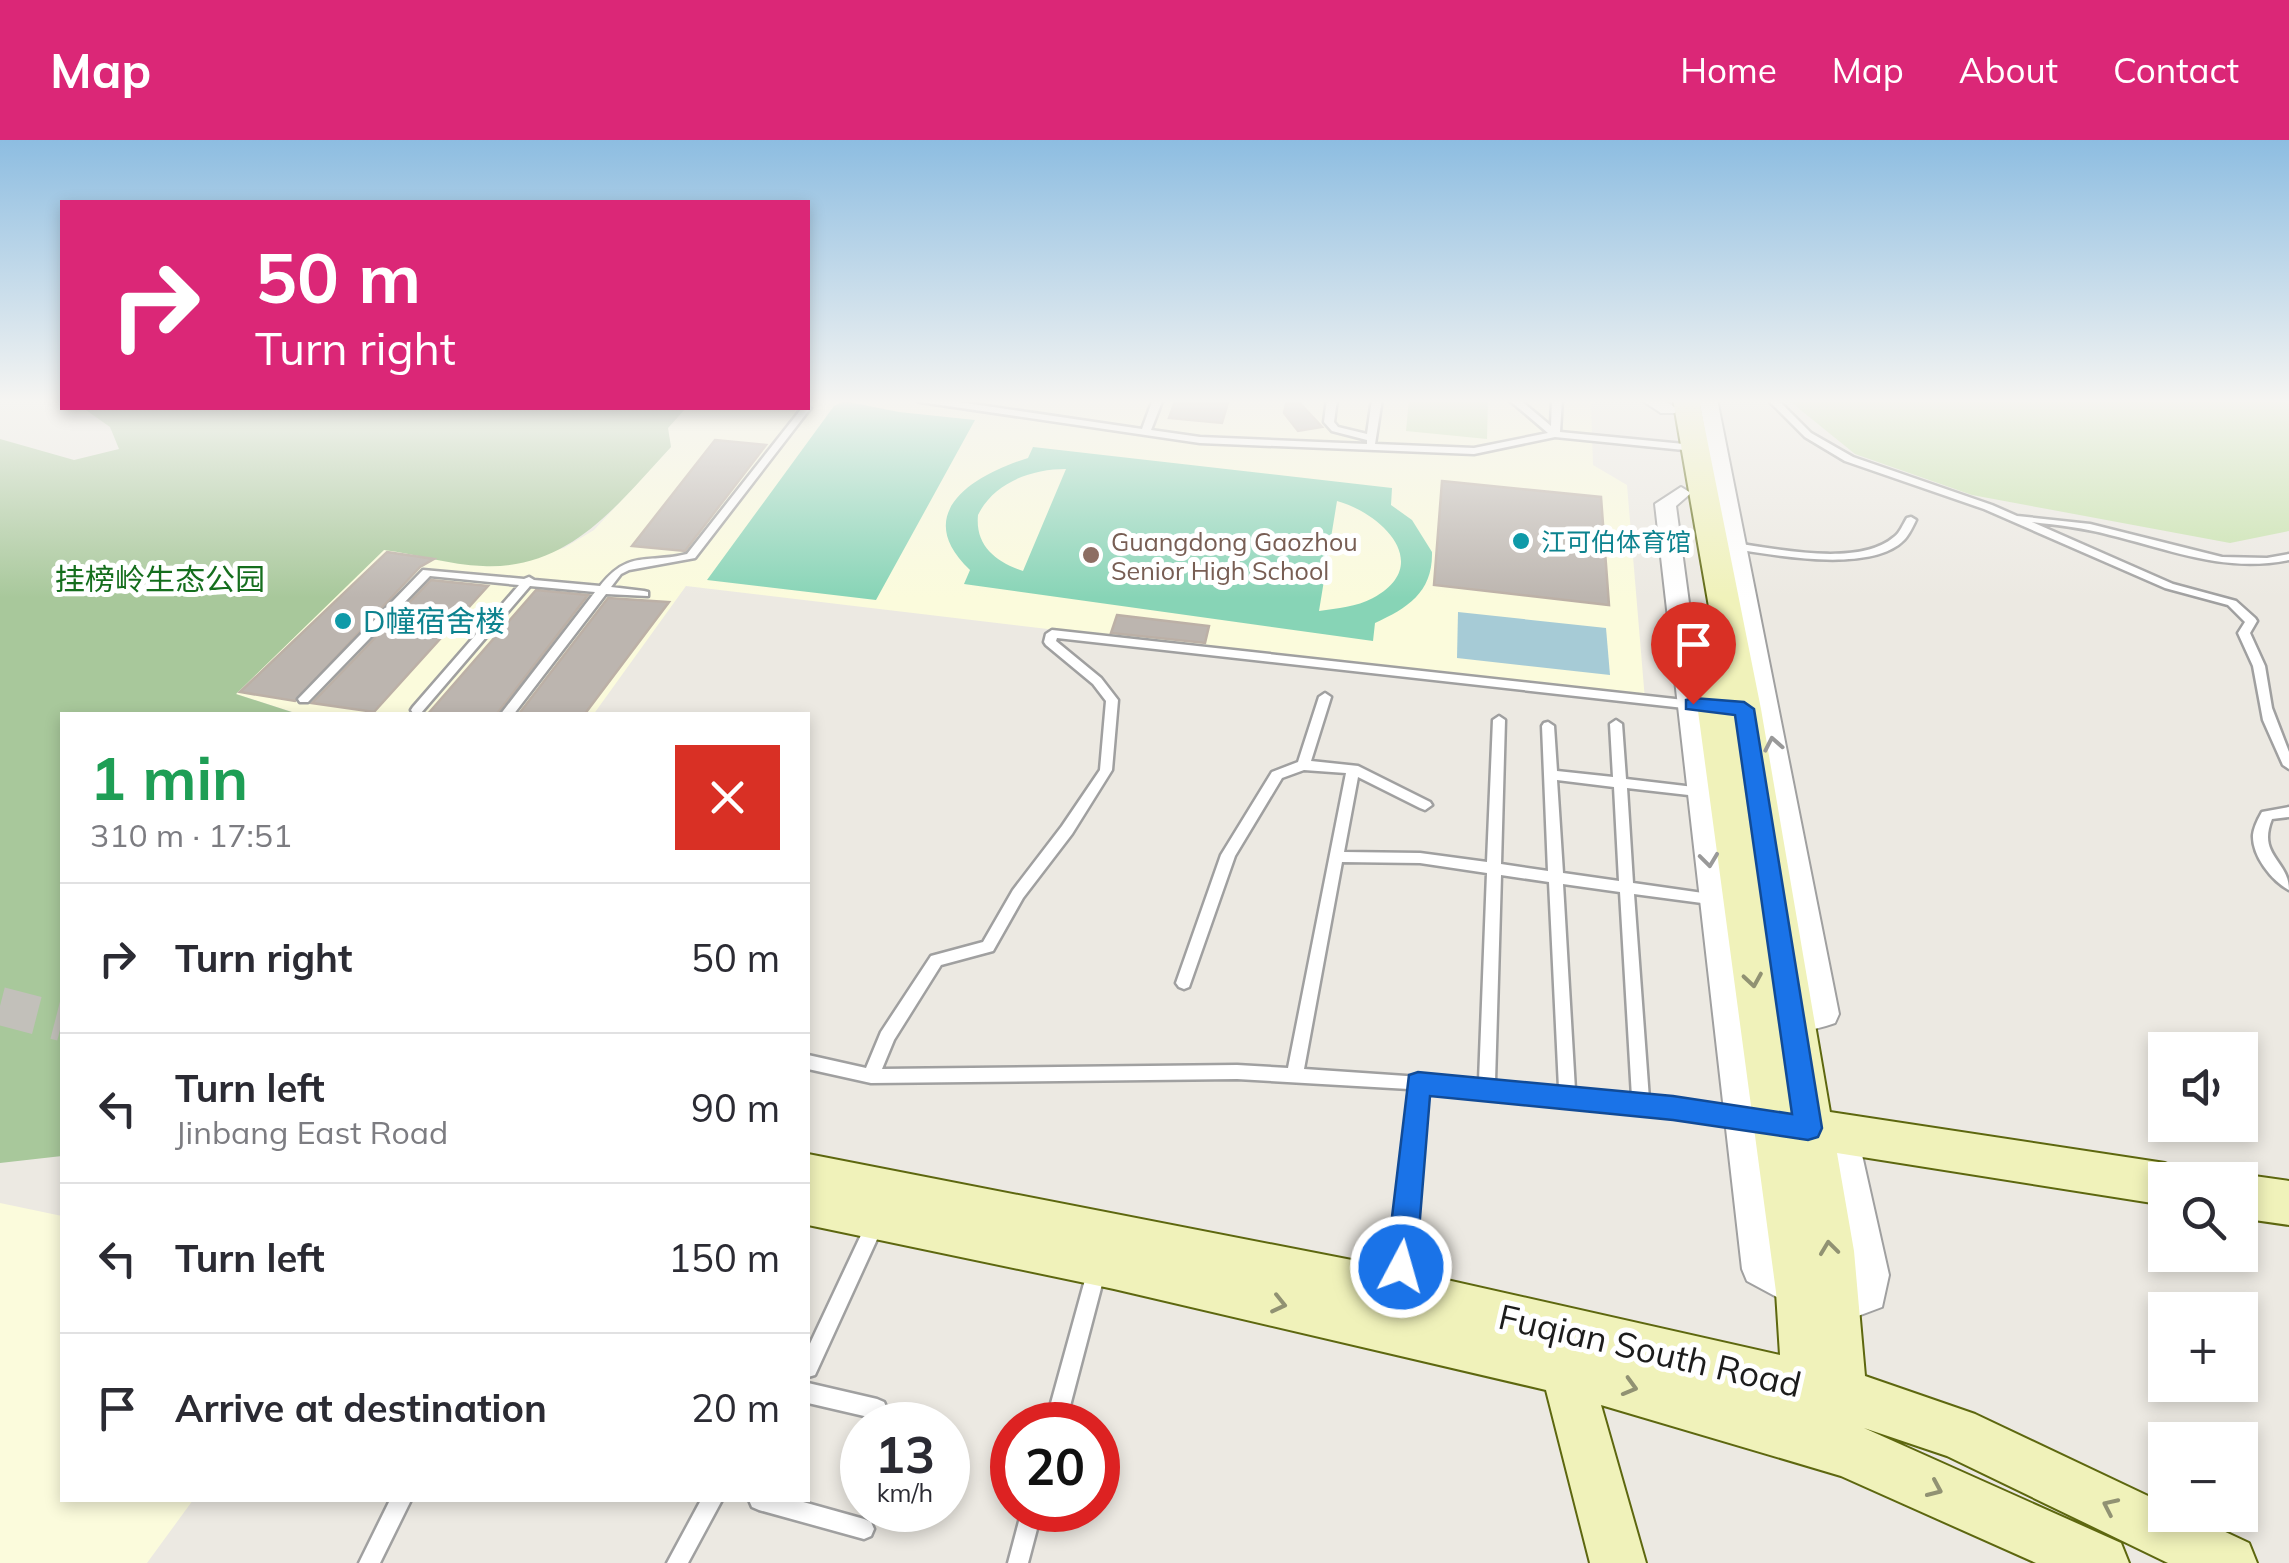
<!DOCTYPE html>
<html lang="en">
<head>
<meta charset="utf-8">
<style>
  :root { --surface:#fff; --page:#f7f7f7; --text:#2b2b33; --muted:#7c7c81; --line:#e1e1e2; --accent:#db2777 }
  body { margin:0; font-family:Mulish,"Noto Sans SC",sans-serif; background:var(--page); color:var(--text); height:100vh; display:flex; flex-direction:column; font-size:38px; white-space:nowrap }
  * { box-sizing:border-box; margin:0 }
  p { font-size:32px; color:var(--muted) }
  .icon { flex:none; width:55px; height:55px; fill:none; stroke:currentColor; stroke-width:2; stroke-linecap:round; stroke-linejoin:round }
  .map { position:relative; flex:1; overflow:hidden }
  .sheet { position:absolute; left:60px; top:572px; width:750px; height:790px; display:flex; flex-direction:column; background:var(--surface); border-radius:0px; box-shadow:0 5px 15px #0003 }
  .sheet>* { flex:none }
  .hud { position:absolute; left:60px; top:60px; width:750px; height:210px; border-radius:0px; box-shadow:0 5px 15px #0003; background:#db2777; color:#fff; overflow:hidden }
  .buttons { position:absolute; left:2148px; top:892px; display:grid; gap:20px }
  .buttons a { display:grid; place-items:center; width:110px; height:110px; border-radius:0px; background:var(--surface); box-shadow:0 5px 15px #0003; font-size:50px }
  .speed { position:absolute; left:840px; top:1262px; display:flex; gap:20px; font-size:50px; font-weight:700; text-align:center }
  .speed>* { display:grid; place-content:center; width:130px; height:130px; border-radius:50%; background:var(--surface); box-shadow:0 5px 15px #0003; line-height:1 }
  .speed small { font-size:25px; font-weight:400 }
  .speed .limit { border:15px solid #d22; background:#fff; color:#111 }
  .pin { position:absolute; display:grid; place-items:center; width:85px; height:85px; color:#fff; margin:-102px -42px; border-radius:50% 50% 50% 0; rotate:-45deg; box-shadow:0 0 10px #0007 }
  .pin .icon { rotate:45deg }
  .me { position:absolute; width:110px; margin:-55px; rotate:6deg; stroke-linejoin:round; filter:drop-shadow(0 0 8px #0008) }
  .turn { display:flex; align-items:center; gap:35px; height:210px; padding:0 30px; font-size:45px }
  .turn .icon { width:130px; height:130px; stroke-width:2.5 }
  .turn b { display:block; font-size:70px; line-height:85px }
  .round { display:grid; place-items:center; flex:none; width:105px; height:105px; border-radius:0px; background:var(--page) }
  .summary { display:flex; align-items:center; justify-content:space-between; height:170px; padding:0 30px }
  h1 { font-size:60px; font-weight:700; line-height:75px; color:#1e9e55 }
  ul { padding:0; list-style:none }
  li { display:flex; align-items:center; gap:30px; height:150px; padding:0 30px; border-top:2px solid var(--line) }
  li div { flex:1 }
  li b { display:block; font-size:38px }
  li em { font-style:normal }
  header { display:flex; align-items:center; gap:60px; box-sizing:border-box; height:140px; padding:0 50px; background:var(--accent); color:#fff }
  header strong { font-size:48px }
  nav { display:flex; gap:55px; margin-inline-start:auto; font-size:35px }
  .map>svg:first-child { display:block }
  .education { fill:#fbfbdc }
  .grass { fill:#c7e2ac }
  .forest { fill:#a8c89b }
  .pitch { fill:#87d4b6; fill-rule:evenodd }
  .water { fill:#a6cbd6 }
  .building { fill:#bcb5af; stroke:#bcb0a6; stroke-width:2.5 }
  .lines { fill:none; stroke-linecap:round; stroke-linejoin:round }
  .secondary-tunnel { stroke:#c2c0ba; stroke-width:38; stroke-dasharray:38 19; stroke-linecap:butt }
  .lane-casing { stroke:#a0a0a0; stroke-width:5 }
  .street-casing { stroke:#a0a0a0; stroke-width:4 }
  .secondary-casing { stroke:#5d670f; stroke-width:4 }
  .lane { fill:#fff; fill-rule:evenodd }
  .street { fill:#fff; fill-rule:evenodd }
  .secondary { fill:#f0f2ba; fill-rule:evenodd }
  .oneway { stroke:#999 }
  .oneway2 { stroke:#919273 }
  .route { fill:#1a73e8; stroke:#114b97; stroke-width:2.5 }
  .culture-dot { fill:#0f9aa8; stroke:#fff; stroke-width:4 }
  .education-dot { fill:#8d6e63; stroke:#fff; stroke-width:4 }
  .labels { text-anchor:middle; dominant-baseline:central; stroke-width:10; stroke-linejoin:round; paint-order:stroke }
  .far-education-label { font-size:25px; fill:#785e54; stroke:#fff; text-anchor:start }
  .far-culture-label { font-size:25px; fill:#0d838f; stroke:#fff; text-anchor:start }
  .park-label { font-size:30px; fill:#156e1d; stroke:#fff }
  .culture-label { font-size:30px; fill:#0d838f; stroke:#fff; text-anchor:start }
  .near-street-label { font-size:35px; fill:#1c1c1c; stroke:#fff }
</style>
</head>
<body>
<header>
<strong>Map</strong>
<nav><a>Home</a><a>Map</a><a>About</a><a>Contact</a></nav>
</header>
<div class="map">
<svg width="2289" height="1423" viewBox="0 0 2289 1423">
  <rect width="100%" height="100%" fill="#ece9e2"/>
  <!-- education -->
  <path class="education" d="M 808,259 L 1601,259 L 1591,264 L 1593,325 L 1627,345 L 1645,560 L 686,446 L 593,575 L 302,575 L 236,554 L 384,409 L 483,426 L 564,408 L 594,390 L 671,307 L 668,288 L 686,268 L 808,268 Z
    M 0,1063 L 62,1076 L 62,1360 L 193,1360 L 147,1423 L 0,1423 Z"/>
  <!-- grass -->
  <path class="grass" d="M 1409,259 L 1488,259 L 1487,299 L 1406,291 Z
    M 1787,259 L 2289,259 L 2289,391 L 2230,403 L 1972,355 L 1855,314 Z"/>
  <!-- forest -->
  <path class="forest" d="M 83,268 L 686,268 L 668,288 L 671,307 C 618,364 570,430 483,426 C 450,425 416,414 384,410 L 236,554 L 301,575 L 62,575 L 62,1016 L 0,1023 L 0,299 L 74,320 L 119,309 L 110,287 Z"/>
  <!-- pitch -->
  <path class="pitch" d="M 844,261 L 899,272 L 975,280 L 876,460 L 707,440 L 834,266 Z
    M 1033,307 L 1392,348 L 1391,365 L 1412,380 L 1432,412 C 1433,452 1408,468 1375,483 L 1373,501 L 964,444 L 970,430 C 910,373 974,335 1028,318 ZM 1066,329 L 1023,431 C 996,422 975,406 978,375 C 994,342 1032,329 1066,329 ZM 1337,361 C 1381,373 1435,424 1373,458 C 1356,467 1338,468 1319,471 Z"/>
  <!-- water -->
  <path class="water" d="M 1458,472 L 1606,488 L 1610,535 L 1457,518 Z"/>
  <!-- building -->
  <path class="building" d="M 1176,259 L 1229,259 L 1222,283 L 1169,278 Z
    M 1287,259 L 1296,259 L 1322,287 L 1298,291 L 1284,273 Z
    M 715,300 L 766,305 L 685,411 L 632,406 Z
    M 1442,341 L 1601,357 L 1609,465 L 1434,445 Z
    M 387,412 L 434,419 L 420,427 L 295,561 L 240,552 Z
    M 431,440 L 488,446 L 374,572 L 312,563 Z
    M 536,450 L 588,455 L 496,575 L 427,575 Z
    M 608,458 L 669,462 L 584,575 L 518,575 Z
    M 1117,475 L 1209,486 L 1205,503 L 1111,493 Z"/>
  <g class="lines">
    <!-- secondary-tunnel -->
    <path class="secondary-tunnel" d="M 0,866 L 62,882"/>
    <defs>
      <path id="lane" d="M 915,259 L 939,259 L 1142,289 L 1153,259 L 1163,259 L 1151,290 L 1200,297 L 1367,304 L 1367,300 L 1332,291 L 1324,282 L 1327,259 L 1337,259 L 1334,282 L 1338,287 L 1367,294 L 1372,259 L 1382,259 L 1375,304 L 1474,308 L 1548,293 L 1508,259 L 1519,259 L 1551,286 L 1552,259 L 1562,259 L 1560,292 L 1694,305 L 1699,308 L 1694,311 L 1555,297 L 1474,314 L 1200,303 L 920,262 Z
        M 1767,259 L 1777,259 L 1811,293 L 1853,317 L 1992,365 L 2017,376 L 2090,384 L 2222,417 L 2267,418 L 2289,414 L 2289,420 C 2224,433 2172,410 2110,395 C 2085,388 2058,385 2032,382 L 2173,444 L 2236,461 L 2255,478 L 2257,481 L 2250,493 L 2265,526 L 2272,568 L 2289,612 L 2289,629 L 2283,625 L 2263,580 L 2253,526 L 2238,493 L 2245,482 L 2228,465 L 2165,448 L 1984,369 L 1845,321 L 1805,297 Z
        M 808,266 L 811,268 L 809,270 L 695,418 L 629,430 L 621,434 L 611,447 L 644,451 L 648,452 L 648,456 L 606,454 L 513,575 L 500,575 L 595,452 L 530,446 L 421,573 L 413,573 L 411,570 L 413,567 L 519,445 L 430,436 L 308,562 L 300,562 L 298,559 L 423,430 L 524,439 L 529,437 L 534,440 L 600,446 C 629,409 648,424 687,414 L 802,268 L 808,268 Z
        M 1911,377 L 1916,380 C 1913,386 1909,395 1904,400 C 1871,434 1772,415 1729,408 L 1724,405 L 1729,402 C 1772,408 1858,428 1894,397 C 1900,393 1903,384 1907,378 Z
        M 1052,490 L 1693,561 L 1699,565 L 1693,569 L 1057,498 L 1056,501 L 1101,538 L 1118,560 L 1112,630 L 1072,694 L 1023,758 L 993,811 L 941,825 L 894,900 L 882,929 L 1237,925 L 1288,928 L 1346,633 L 1304,630 L 1282,638 L 1235,716 L 1189,847 L 1184,849 L 1179,847 L 1176,843 L 1221,715 L 1272,632 L 1298,622 L 1319,557 L 1325,553 L 1331,557 L 1311,621 L 1358,626 L 1430,662 L 1432,665 L 1425,670 L 1420,668 L 1358,637 L 1344,712 L 1420,713 L 1487,722 L 1493,580 L 1499,576 L 1505,580 L 1501,724 L 1548,731 L 1542,586 L 1544,583 L 1548,582 L 1554,586 L 1557,631 L 1613,637 L 1610,584 L 1616,580 L 1622,584 L 1626,639 L 1711,649 L 1713,652 L 1711,655 L 1706,657 L 1627,648 L 1633,743 L 1717,755 L 1722,756 L 1724,760 L 1722,764 L 1717,765 L 1634,754 L 1649,959 L 1743,972 L 1749,974 L 1751,979 L 1749,984 L 1743,986 L 1617,969 L 1425,950 L 1408,1144 L 1405,1150 L 1399,1153 L 1393,1150 L 1390,1144 L 1409,949 L 1237,939 L 871,943 L 808,929 L 808,915 L 866,928 L 881,892 L 931,816 L 983,802 L 1013,750 L 1062,686 L 1100,630 L 1106,561 L 1093,544 L 1046,505 L 1044,502 L 1046,494 ZM 1557,640 L 1614,647 L 1619,741 L 1563,733 ZM 1342,722 L 1420,723 L 1487,733 L 1479,941 L 1304,929 ZM 1501,735 L 1549,742 L 1559,948 L 1495,942 ZM 1563,744 L 1620,752 L 1632,957 L 1575,950 Z
        M 2289,667 L 2289,677 L 2272,679 C 2257,716 2289,720 2289,750 C 2272,741 2252,716 2253,695 C 2254,687 2258,679 2262,672 Z
        M 875,1076 L 881,1078 L 884,1084 L 815,1235 L 808,1237 L 808,1208 L 869,1078 Z
        M 1097,1120 L 1103,1123 L 1106,1129 L 1065,1285 L 1045,1285 L 1088,1129 L 1091,1123 Z
        M 808,1243 L 877,1259 L 884,1262 L 887,1269 L 884,1276 L 877,1279 L 808,1263 Z
        M 390,1360 L 411,1360 L 380,1423 L 359,1423 Z
        M 701,1360 L 722,1360 L 688,1423 L 667,1423 Z
        M 749,1360 L 796,1360 L 864,1379 L 871,1382 L 874,1389 L 871,1396 L 864,1399 L 759,1370 L 752,1367 Z
        M 1022,1370 L 1042,1370 L 1028,1423 L 1008,1423 Z"/>
      <path id="street" d="M 1640,259 L 1663,259 L 1677,269 L 1675,273 L 1661,273 Z
        M 1699,259 L 1717,259 L 1839,874 L 1835,883 C 1818,889 1797,894 1780,888 L 1776,879 L 1780,870 L 1807,864 Z
        M 1681,347 L 1691,353 L 1676,366 L 1777,1119 L 1814,1140 L 1819,1152 L 1814,1164 L 1801,1170 L 1747,1141 L 1742,1129 L 1655,364 Z
        M 1815,977 L 1860,1006 L 1889,1135 L 1882,1167 L 1834,1185 L 1821,1180 L 1816,1167 L 1821,1154 L 1852,1142 L 1853,1135 L 1833,1025 L 1803,1002 L 1798,992 L 1803,982 Z"/>
      <path id="secondary" d="M 1673,259 L 1699,259 L 1761,569 L 1830,972 L 2165,1023 L 2181,1029 L 2186,1040 L 2165,1040 L 2165,1065 L 1837,1013 L 1854,1111 L 1865,1236 L 1975,1274 L 2165,1364 L 2165,1375 L 2189,1375 L 2249,1403 L 2257,1423 L 2168,1423 L 1947,1316 L 1864,1288 L 2121,1403 L 2129,1423 L 2036,1423 L 1841,1336 L 1601,1265 L 1646,1423 L 1590,1423 L 1546,1250 L 1114,1149 L 808,1085 L 808,1014 L 1398,1129 L 1780,1215 L 1776,1152 L 1685,474 L 1690,467 L 1709,467 Z
        M 2240,1034 L 2289,1041 L 2289,1085 L 2240,1078 L 2240,1040 L 2225,1040 Z"/>
    </defs>
    <!-- lane casing -->
    <use href="#lane" class="lane-casing"/>
    <!-- street casing -->
    <use href="#street" class="street-casing"/>
    <!-- secondary casing -->
    <use href="#secondary" class="secondary-casing"/>
    <!-- lane -->
    <use href="#lane" class="lane"/>
    <!-- street -->
    <use href="#street" class="street"/>
    <!-- secondary -->
    <use href="#secondary" class="secondary"/>
  </g>
  <!-- one-way arrows -->
  <defs><path id="oneway-chevron" d="M-2-3.5L2.5 0L-2 3.5" fill="none" stroke-width="1.6" stroke-linecap="round" stroke-linejoin="round" transform="scale(2.5)"/></defs>
  <g class="oneway">
    <use href="#oneway-chevron" transform="translate(1773 604) rotate(-101)"/>
    <use href="#oneway-chevron" transform="translate(1709 720) rotate(83)"/>
  </g>
  <g class="oneway2">
    <use href="#oneway-chevron" transform="translate(1753 840) rotate(81)"/>
    <use href="#oneway-chevron" transform="translate(1829 1108) rotate(-97)"/>
    <use href="#oneway-chevron" transform="translate(1279 1164) rotate(13)"/>
    <use href="#oneway-chevron" transform="translate(1630 1247) rotate(16)"/>
    <use href="#oneway-chevron" transform="translate(1935 1349) rotate(24)"/>
    <use href="#oneway-chevron" transform="translate(2110 1366) rotate(-155)"/>
  </g>
  <!-- sky -->
  <linearGradient id="sky" x2="0" y2="1"><stop stop-color="#8dbde1"/><stop offset="0.57" stop-color="#f6f5f2"/><stop offset="1" stop-color="#f6f5f2" stop-opacity="0"/></linearGradient>
  <rect width="2289" height="458" fill="url(#sky)"/>
  <!-- route -->
  <path class="route" d="M 1693,558 L 1744,562 L 1754,569 L 1822,988 L 1818,997 L 1808,1000 L 1673,980 L 1430,956 L 1416,1127 L 1411,1137 L 1401,1141 L 1391,1137 L 1386,1127 L 1409,935 L 1418,932 L 1673,956 L 1792,974 L 1735,575 L 1686,569 L 1686,560 Z"/>
  <!-- markers -->
  <g class="culture-dot">
    <circle cx="1521" cy="401" r="10"/>
    <circle cx="343" cy="481" r="10"/>
  </g>
  <circle class="education-dot" cx="1091" cy="415" r="10"/>
  <g class="labels">
    <!-- far-education labels -->
    <g class="far-education-label">
      <text x="1111" y="401">Guangdong Gaozhou<tspan x="1111" dy="29">Senior High School</tspan></text>
    </g>
    <!-- far-culture labels -->
    <g class="far-culture-label">
      <text x="1541" y="401">江可伯体育馆</text>
    </g>
    <!-- park labels -->
    <g class="park-label">
      <text x="160" y="439">挂榜岭生态公园</text>
    </g>
    <!-- culture labels -->
    <g class="culture-label">
      <text x="363" y="481">D幢宿舍楼</text>
    </g>
    <!-- near-street labels -->
    <g class="near-street-label">
      <text transform="translate(1650 1210) rotate(13)">Fuqian South Road</text>
    </g>
  </g>
</svg>
<div class="buttons">
<a><svg class="icon" aria-label="sound" viewBox="0 0 24 24"><path d="M4 9h4l5-4v14l-5-4H4zM17 9q2 3 0 6"/></svg></a>
<a><svg class="icon" aria-label="search" viewBox="0 0 24 24"><circle cx="10" cy="10" r="6"/><path d="M15 15l6 6"/></svg></a>
<a>+</a>
<a>−</a>
</div>
<div class="speed"><div>13<small>km/h</small></div><div class="limit">20</div></div>
<div class="pin" style="left:1693px;top:564px;background:#d93025"><svg class="icon" aria-label="arrive" viewBox="0 0 24 24"><path d="M6 21V4h12l-3 4 3 4H6"/></svg></div>
<svg class="me" style="left:1401px;top:1127px" viewBox="-20 -20 40 40"><circle r="17" fill="#1a73e8" stroke="#fff" stroke-width="3"/><path d="M0-11L8 9 0 5-8 9z" fill="#fff"/></svg>
<div class="hud">
<div class="turn"><svg class="icon" aria-label="right" viewBox="0 0 24 24"><path d="M7 20v-9h11M14 6l5 5-5 5"/></svg><div><b>50 m</b>Turn right</div></div>
</div>
<section class="sheet">
<div class="summary"><div><h1>1 min</h1><p>310 m · 17:51</p></div><a class="round" style="background:#d93025;color:#fff"><svg class="icon" aria-label="close" viewBox="0 0 24 24"><path d="M6 6l12 12M18 6L6 18"/></svg></a></div>
<ul>
<li><svg class="icon" aria-label="right" viewBox="0 0 24 24"><path d="M7 20v-9h11M14 6l5 5-5 5"/></svg><div><b>Turn right</b></div><em>50 m</em></li>
<li><svg class="icon" aria-label="left" viewBox="0 0 24 24"><path d="M17 20v-9H6M10 6l-5 5 5 5"/></svg><div><b>Turn left</b><p>Jinbang East Road</p></div><em>90 m</em></li>
<li><svg class="icon" aria-label="left" viewBox="0 0 24 24"><path d="M17 20v-9H6M10 6l-5 5 5 5"/></svg><div><b>Turn left</b></div><em>150 m</em></li>
<li><svg class="icon" aria-label="arrive" viewBox="0 0 24 24"><path d="M6 21V4h12l-3 4 3 4H6"/></svg><div><b>Arrive at destination</b></div><em>20 m</em></li>
</ul>
</section>
</div>
</body>
</html>
